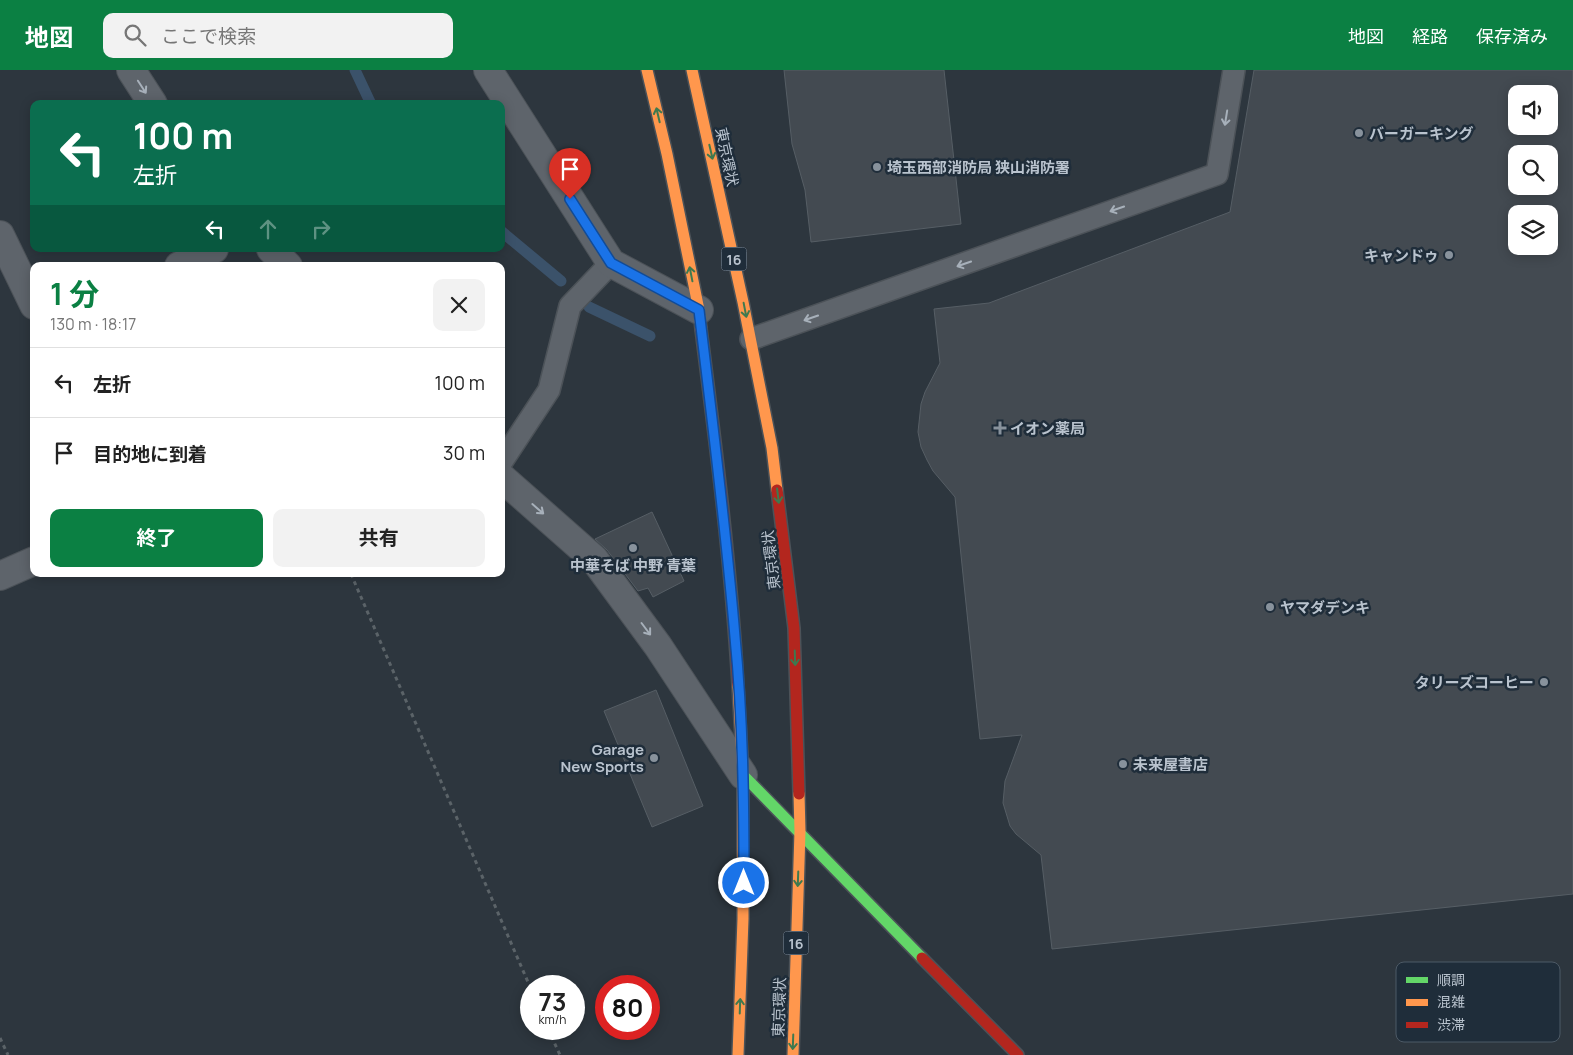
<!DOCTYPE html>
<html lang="ja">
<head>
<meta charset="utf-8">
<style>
  :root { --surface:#fff; --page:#f2f2f2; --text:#222; --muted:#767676; --line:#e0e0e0; --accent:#0b8043 }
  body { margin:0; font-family:Manrope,"Noto Sans JP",sans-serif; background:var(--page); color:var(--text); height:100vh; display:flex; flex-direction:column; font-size:19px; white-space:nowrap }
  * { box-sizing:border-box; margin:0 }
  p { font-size:16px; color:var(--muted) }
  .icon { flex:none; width:28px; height:28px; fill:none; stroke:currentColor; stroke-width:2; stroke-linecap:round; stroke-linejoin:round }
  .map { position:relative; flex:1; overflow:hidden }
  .side { position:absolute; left:30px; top:192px; width:475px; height:315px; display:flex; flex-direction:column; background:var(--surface); border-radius:10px; box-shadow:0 2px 12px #0003 }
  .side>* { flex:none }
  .guide { position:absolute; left:30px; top:30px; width:475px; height:152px; border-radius:10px; box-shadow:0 2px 12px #0003; background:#0b6e4f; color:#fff; overflow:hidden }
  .fabs { position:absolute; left:1508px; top:15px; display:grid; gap:10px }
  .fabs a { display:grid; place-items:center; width:50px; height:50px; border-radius:10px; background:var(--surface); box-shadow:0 2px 12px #0003; font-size:25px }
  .speed { position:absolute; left:520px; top:905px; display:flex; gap:10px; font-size:25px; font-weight:700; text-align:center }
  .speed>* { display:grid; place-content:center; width:65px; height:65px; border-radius:50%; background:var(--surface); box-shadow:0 2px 12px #0003; line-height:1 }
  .speed small { font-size:12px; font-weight:400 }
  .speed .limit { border:8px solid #d22; background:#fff; color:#111 }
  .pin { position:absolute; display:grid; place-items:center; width:42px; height:42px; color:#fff; margin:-51px -21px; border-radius:50% 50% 50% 0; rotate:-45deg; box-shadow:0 0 5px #0007 }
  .pin .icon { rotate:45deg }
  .me { position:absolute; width:55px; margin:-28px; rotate:0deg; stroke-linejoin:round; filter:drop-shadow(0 0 4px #0008) }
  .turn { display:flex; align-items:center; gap:18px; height:105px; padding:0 20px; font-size:22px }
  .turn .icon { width:65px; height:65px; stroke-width:2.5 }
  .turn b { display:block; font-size:35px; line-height:42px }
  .lanes { display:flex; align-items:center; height:48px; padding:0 20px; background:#0003; justify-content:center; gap:25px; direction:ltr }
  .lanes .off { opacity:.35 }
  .round { display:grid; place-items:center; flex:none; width:52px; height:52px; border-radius:10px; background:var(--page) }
  .headline { display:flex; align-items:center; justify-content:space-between; height:85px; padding:0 20px }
  h1 { font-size:30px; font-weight:700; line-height:38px; color:var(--accent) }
  .cta { display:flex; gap:10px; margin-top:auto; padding:10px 20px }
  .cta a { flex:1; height:58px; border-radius:10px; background:var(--accent); color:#fff; font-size:20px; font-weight:700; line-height:58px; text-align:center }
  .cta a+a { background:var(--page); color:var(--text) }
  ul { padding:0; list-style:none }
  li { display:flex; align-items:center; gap:15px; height:70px; padding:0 20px; border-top:1px solid var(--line) }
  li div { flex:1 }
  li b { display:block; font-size:19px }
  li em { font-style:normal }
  header { display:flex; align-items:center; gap:30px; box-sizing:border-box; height:70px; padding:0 25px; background:var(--accent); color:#fff }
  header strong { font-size:24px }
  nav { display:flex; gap:28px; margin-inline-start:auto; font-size:18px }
  .search { width:350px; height:45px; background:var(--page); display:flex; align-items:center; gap:12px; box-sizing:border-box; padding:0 18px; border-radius:10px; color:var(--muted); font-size:19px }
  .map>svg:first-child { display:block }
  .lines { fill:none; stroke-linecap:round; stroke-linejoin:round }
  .stream { stroke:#3b526a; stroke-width:11 }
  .building { fill:#434a51; stroke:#565e65; fill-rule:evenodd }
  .lane-casing { stroke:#4c5258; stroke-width:24 }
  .street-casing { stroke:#4c5258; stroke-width:30 }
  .fast-casing { stroke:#4c5258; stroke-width:14 }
  .slow-casing { stroke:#4c5258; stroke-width:14 }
  .jam-casing { stroke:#4c5258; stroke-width:14 }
  .path { stroke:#5b6368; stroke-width:3; stroke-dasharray:4 4; stroke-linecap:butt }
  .lane { stroke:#5e646b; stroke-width:21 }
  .street { stroke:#5e646b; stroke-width:28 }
  .fast { stroke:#63d668; stroke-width:11 }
  .slow { stroke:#ff974d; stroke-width:11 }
  .jam { stroke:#b3261e; stroke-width:11 }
  .oneway { stroke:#a7b0ba }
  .oneway2 { stroke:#3e794f }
  .route-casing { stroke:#114b97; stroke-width:12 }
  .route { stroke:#1a73e8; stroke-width:9 }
  .poi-dot { fill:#88929c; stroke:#1f2d3a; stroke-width:2 }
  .labels { text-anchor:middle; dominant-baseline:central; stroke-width:5; stroke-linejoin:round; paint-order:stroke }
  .shield { fill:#1f2d3a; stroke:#8b96a2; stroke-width:1 }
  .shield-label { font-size:14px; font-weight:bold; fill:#b9c3ce }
  .poi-label { font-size:15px; font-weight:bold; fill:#b9c3ce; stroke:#1f2d3a; text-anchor:start }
  .street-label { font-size:15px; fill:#b9c3ce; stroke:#1f2d3a }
  .key { fill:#1f2d3a; stroke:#4d5a66; stroke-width:1 }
  .key-label { font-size:14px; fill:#b9c3ce }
</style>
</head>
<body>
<header>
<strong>地図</strong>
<div class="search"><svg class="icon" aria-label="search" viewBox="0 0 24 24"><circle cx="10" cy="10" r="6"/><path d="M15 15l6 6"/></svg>ここで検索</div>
<nav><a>地図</a><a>経路</a><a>保存済み</a></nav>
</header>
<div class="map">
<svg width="1573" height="985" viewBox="0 0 1573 985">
  <rect width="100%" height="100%" fill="#2d363e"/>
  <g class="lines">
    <!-- stream -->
    <path class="stream" d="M 355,0 L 371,34
      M 501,161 L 561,211
      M 589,237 L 650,266"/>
  </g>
  <!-- building -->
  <path class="building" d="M 784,0 L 944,0 L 961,154 L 811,172 L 805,120 L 792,74 Z
    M 1254,0 L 1573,0 L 1573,824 L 1052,879 L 1041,785 L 1016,764 L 1010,756 L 1003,733 L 1005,711 L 1022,665 L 980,669 L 955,427 L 933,401 L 927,390 L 921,377 L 918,362 L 921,334 L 925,322 L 940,293 L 934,239 L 989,233 L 1230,142 ZM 1516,24 L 1549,24 L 1549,56 L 1516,56 ZM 1516,84 L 1549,84 L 1549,116 L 1516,116 ZM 1516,144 L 1549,144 L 1549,176 L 1516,176 Z
    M 652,442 L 684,511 L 653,527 L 648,518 L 638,521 L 607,480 L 595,469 Z
    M 656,620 L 703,736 L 652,757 L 604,641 Z"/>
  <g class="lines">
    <defs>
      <path id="lane" d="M 751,269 L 1217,104 L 1234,0
        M 501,393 L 549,320 L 570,236 L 611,193"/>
      <path id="street" d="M 131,0 L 153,34
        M 488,0 L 611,193 L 699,240
        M 0,165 L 34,235
        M 271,179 L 288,196
        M 179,196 L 214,179
        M 501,407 L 594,489 L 658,576 L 743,705
        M 0,506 L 34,491"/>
      <path id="fast" d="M 743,705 L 922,888"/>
      <path id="slow" d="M 647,0 L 667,84 L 699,240 L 701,259
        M 692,0 L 743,232 L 772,378 L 777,420
        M 738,615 L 743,705 L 743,849 L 738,985
        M 793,985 L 800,761 L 799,724"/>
      <path id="jam" d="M 701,259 C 716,377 731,496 738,615
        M 777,420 L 794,558 L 799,724
        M 922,888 L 1018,985"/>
    </defs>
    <!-- lane casing -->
    <use href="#lane" class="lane-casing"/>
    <!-- street casing -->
    <use href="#street" class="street-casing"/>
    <!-- fast casing -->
    <use href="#fast" class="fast-casing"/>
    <!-- slow casing -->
    <use href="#slow" class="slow-casing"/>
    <!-- jam casing -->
    <use href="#jam" class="jam-casing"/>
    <!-- path -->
    <path class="path" d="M 351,504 L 531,919
      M 548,959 L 560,985
      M 0,968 L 8,985"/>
    <!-- lane -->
    <use href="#lane" class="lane"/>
    <!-- street -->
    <use href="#street" class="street"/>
    <!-- fast -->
    <use href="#fast" class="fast"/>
    <!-- slow -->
    <use href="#slow" class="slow"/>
    <!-- jam -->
    <use href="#jam" class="jam"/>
  </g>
  <!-- one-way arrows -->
  <defs><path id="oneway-shaft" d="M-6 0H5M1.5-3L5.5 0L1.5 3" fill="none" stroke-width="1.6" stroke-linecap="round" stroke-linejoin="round" transform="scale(1.25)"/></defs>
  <g class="oneway">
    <use href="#oneway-shaft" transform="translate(142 17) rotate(57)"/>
    <use href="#oneway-shaft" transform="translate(1226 48) rotate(99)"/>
    <use href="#oneway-shaft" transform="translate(1117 139) rotate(161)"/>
    <use href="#oneway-shaft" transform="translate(964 194) rotate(161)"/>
    <use href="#oneway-shaft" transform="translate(811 248) rotate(161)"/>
    <use href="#oneway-shaft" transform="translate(538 439) rotate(41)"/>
    <use href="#oneway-shaft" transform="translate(646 559) rotate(53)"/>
  </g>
  <g class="oneway2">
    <use href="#oneway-shaft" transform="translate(658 45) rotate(-103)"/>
    <use href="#oneway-shaft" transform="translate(711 82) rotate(77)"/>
    <use href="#oneway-shaft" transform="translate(691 204) rotate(-101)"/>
    <use href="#oneway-shaft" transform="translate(745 240) rotate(79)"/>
    <use href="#oneway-shaft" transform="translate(778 426) rotate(83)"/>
    <use href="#oneway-shaft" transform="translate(795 588) rotate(88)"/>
    <use href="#oneway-shaft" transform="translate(798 809) rotate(92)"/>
    <use href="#oneway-shaft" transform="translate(740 936) rotate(-88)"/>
    <use href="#oneway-shaft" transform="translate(793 972) rotate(92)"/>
  </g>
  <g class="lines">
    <defs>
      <path id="route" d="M 570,129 L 611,193 L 699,240 C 712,349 726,458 735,567 C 743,649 744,731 744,813"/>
    </defs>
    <!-- route casing -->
    <use href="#route" class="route-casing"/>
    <!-- route -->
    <use href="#route" class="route"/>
  </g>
  <!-- markers -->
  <g class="poi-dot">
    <circle cx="1359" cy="63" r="5"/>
    <circle cx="877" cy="97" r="5"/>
    <circle cx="1449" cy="185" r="5"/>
    <path d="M997.5 350.5h5v5h5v5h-5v5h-5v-5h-5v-5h5z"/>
    <circle cx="633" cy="478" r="5"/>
    <circle cx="1270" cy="537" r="5"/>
    <circle cx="1544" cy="612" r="5"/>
    <circle cx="654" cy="688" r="5"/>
    <circle cx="1123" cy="694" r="5"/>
  </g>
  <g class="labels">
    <!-- shield labels -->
    <g class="shield">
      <rect x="721.5" y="177.5" width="25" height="23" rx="4"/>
      <rect x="783.5" y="861.5" width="25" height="23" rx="4"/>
    </g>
    <g class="shield-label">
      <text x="734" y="189">16</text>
      <text x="796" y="873">16</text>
    </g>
    <!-- poi labels -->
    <g class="poi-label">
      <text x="1369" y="63">バーガーキング</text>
      <text x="887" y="97">埼玉西部消防局 狭山消防署</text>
      <text x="1439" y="185" text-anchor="end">キャンドゥ</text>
      <text x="1010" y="358">イオン薬局</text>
      <text x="633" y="495" text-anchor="middle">中華そば 中野 青葉</text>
      <text x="1280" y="537">ヤマダデンキ</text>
      <text x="1534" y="612" text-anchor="end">タリーズコーヒー</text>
      <text x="644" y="679" text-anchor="end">Garage<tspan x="644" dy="17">New Sports</tspan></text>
      <text x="1133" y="694">未来屋書店</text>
    </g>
    <!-- street labels -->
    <g class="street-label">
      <text transform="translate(727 87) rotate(78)">東京環状</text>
      <text transform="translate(771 490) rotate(-97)">東京環状</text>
      <text transform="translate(779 937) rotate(-88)">東京環状</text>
    </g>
  </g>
  <!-- legend -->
  <rect x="1396" y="892" width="164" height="80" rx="8" class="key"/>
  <rect x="1406" y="907" width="22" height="6" fill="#63d668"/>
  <rect x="1406" y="929" width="22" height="7" fill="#ff974d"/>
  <rect x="1406" y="952" width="22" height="6" fill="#b3261e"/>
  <g class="key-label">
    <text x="1437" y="915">順調</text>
    <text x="1437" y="937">混雑</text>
    <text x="1437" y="960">渋滞</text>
  </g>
</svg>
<div class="fabs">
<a><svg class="icon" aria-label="sound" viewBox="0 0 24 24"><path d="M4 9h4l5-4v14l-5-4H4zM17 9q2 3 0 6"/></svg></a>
<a><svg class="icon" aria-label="search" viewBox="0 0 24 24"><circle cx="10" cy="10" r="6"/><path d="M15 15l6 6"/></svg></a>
<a><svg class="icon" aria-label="layers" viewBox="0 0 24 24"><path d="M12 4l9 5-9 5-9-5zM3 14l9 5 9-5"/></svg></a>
</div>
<div class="speed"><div>73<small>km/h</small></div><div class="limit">80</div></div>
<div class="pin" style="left:570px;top:129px;background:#d93025"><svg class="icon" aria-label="arrive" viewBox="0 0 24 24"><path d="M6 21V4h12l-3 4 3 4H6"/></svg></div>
<svg class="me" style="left:744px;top:813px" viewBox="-20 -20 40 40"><circle r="17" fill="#1a73e8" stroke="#fff" stroke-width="3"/><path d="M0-11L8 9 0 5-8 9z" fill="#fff"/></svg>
<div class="guide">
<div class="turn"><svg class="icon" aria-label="left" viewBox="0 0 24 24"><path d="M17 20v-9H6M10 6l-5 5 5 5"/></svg><div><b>100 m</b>左折</div></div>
<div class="lanes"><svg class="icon" aria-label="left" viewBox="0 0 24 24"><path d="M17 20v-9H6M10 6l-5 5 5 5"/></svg><svg class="icon off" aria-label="ahead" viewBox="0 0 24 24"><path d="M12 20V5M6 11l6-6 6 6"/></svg><svg class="icon off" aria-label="right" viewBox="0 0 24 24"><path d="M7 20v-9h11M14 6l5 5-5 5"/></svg></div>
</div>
<section class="side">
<div class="headline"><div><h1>1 分</h1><p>130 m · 18:17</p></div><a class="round"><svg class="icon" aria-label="close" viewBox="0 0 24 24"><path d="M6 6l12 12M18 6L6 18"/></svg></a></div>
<ul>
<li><svg class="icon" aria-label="left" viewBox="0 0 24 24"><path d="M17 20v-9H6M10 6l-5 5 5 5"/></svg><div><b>左折</b></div><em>100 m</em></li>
<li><svg class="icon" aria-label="arrive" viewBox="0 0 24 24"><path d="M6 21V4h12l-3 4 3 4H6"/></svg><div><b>目的地に到着</b></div><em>30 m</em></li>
</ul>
<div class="cta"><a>終了</a><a>共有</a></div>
</section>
</div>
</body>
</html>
